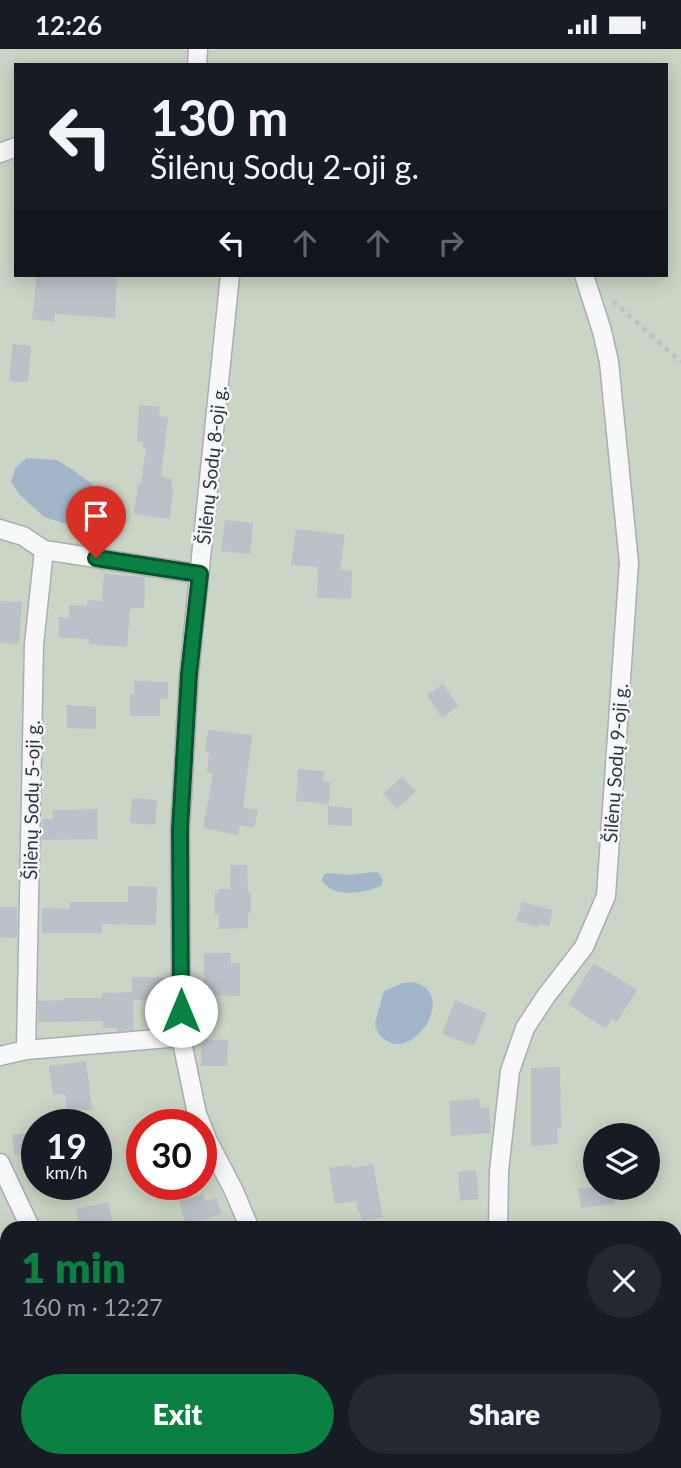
<!DOCTYPE html>
<html lang="en">
<head>
<meta charset="utf-8">
<style>
  :root { --surface:#171b24; --page:#242831; --text:#f1f3f6; --muted:#9ea1a6; --accent:#0b8043 }
  body { margin:0; font-family:Lato,sans-serif; background:var(--page); color:var(--text); height:100vh; display:flex; flex-direction:column; font-size:26px; white-space:nowrap }
  * { box-sizing:border-box; margin:0 }
  p { font-size:23px; color:var(--muted) }
  .icon { flex:none; width:38px; height:38px; fill:none; stroke:currentColor; stroke-width:2; stroke-linecap:round; stroke-linejoin:round }
  .map { position:relative; flex:1; overflow:hidden }
  .panel { position:absolute; left:0px; top:1172px; width:682px; height:247px; display:flex; flex-direction:column; background:var(--surface); border-radius:21px 21px 0 0; box-shadow:0 4px 18px #0003 }
  .panel>* { flex:none }
  .top-card { position:absolute; left:14px; top:14px; width:654px; height:214px; border-radius:0px; box-shadow:0 4px 18px #0003; background:#171b24; color:var(--text); overflow:hidden }
  .tools { position:absolute; left:583px; top:1074px; display:grid; gap:14px }
  .tools a { display:grid; place-items:center; width:77px; height:77px; border-radius:50%; background:var(--surface); box-shadow:0 4px 18px #0003; font-size:35px }
  .speed { position:absolute; left:21px; top:1060px; display:flex; gap:14px; font-size:35px; font-weight:700; text-align:center }
  .speed>* { display:grid; place-content:center; width:91px; height:91px; border-radius:50%; background:var(--surface); box-shadow:0 4px 18px #0003; line-height:1 }
  .speed small { font-size:18px; font-weight:400 }
  .speed .limit { border:10px solid #d22; background:#fff; color:#111 }
  .pin { position:absolute; display:grid; place-items:center; width:60px; height:60px; color:#fff; margin:-72px -30px; border-radius:50% 50% 50% 0; rotate:-45deg; box-shadow:0 0 7px #0007 }
  .pin .icon { rotate:45deg }
  .me { position:absolute; width:77px; margin:-38px; rotate:0deg; stroke-linejoin:round; filter:drop-shadow(0 0 5px #0008) }
  .turn { display:flex; align-items:center; gap:24px; height:147px; padding:0 21px; font-size:32px }
  .turn .icon { width:91px; height:91px; stroke-width:2.5 }
  .turn b { display:block; font-size:49px; line-height:60px }
  .lanes { display:flex; align-items:center; height:66px; padding:0 21px; background:#0003; justify-content:center; gap:35px; direction:ltr }
  .lanes .off { opacity:.35 }
  .round { display:grid; place-items:center; flex:none; width:74px; height:74px; border-radius:37px; background:var(--page) }
  .summary { display:flex; align-items:center; justify-content:space-between; height:119px; padding:0 21px }
  h1 { font-size:42px; font-weight:800; line-height:52px; color:var(--accent) }
  .cta { display:flex; gap:14px; margin-top:auto; padding:14px 21px }
  .cta a { flex:1; height:80px; border-radius:42px; background:var(--accent); color:#fff; font-size:28px; font-weight:800; line-height:80px; text-align:center }
  .cta a+a { background:var(--page); color:var(--text) }
  .status { display:flex; justify-content:space-between; align-items:center; height:49px; padding:0 35px; background:var(--surface); direction:ltr }
  .status svg { height:19px; fill:currentColor }
  .map>svg:first-child { display:block }
  .green { fill:#cad5c5; fill-rule:evenodd }
  .water { fill:#a1b7c9 }
  .building { fill:#bbc1c8 }
  .lines { fill:none; stroke-linecap:round; stroke-linejoin:round }
  .street-casing { stroke:#a9aeb5; stroke-width:21 }
  .path { stroke:#bec2c6; stroke-width:4.5; stroke-dasharray:5 5; stroke-linecap:butt }
  .street { stroke:#f7f8f9; stroke-width:18 }
  .route-casing { stroke:#07532c; stroke-width:18 }
  .route { stroke:#0b8043; stroke-width:12 }
  .labels { text-anchor:middle; dominant-baseline:central; stroke-width:5; stroke-linejoin:round; paint-order:stroke }
  .street-label { font-size:19px; fill:#2c3643; stroke:#f4f6f8 }
</style>
</head>
<body>
<div class="status"><b>12:26</b><svg viewBox="0 0 49 12"><path d="M0 12V9h3v3zM5 12V6h3v6zM10 12V3h3v9zM15 12V0h3v12zM26 1h20v11H26zM47 4h2v5h-2z"/></svg></div>
<div class="map">
<svg width="681" height="1419" viewBox="0 0 681 1419">
  <rect width="100%" height="100%" fill="#e4e7eb"/>
  <!-- green -->
  <path class="green" d="M 0,0 L 681,0 L 681,1419 L 0,1419 ZM 16,16 L 667,16 L 667,226 L 16,226 ZM 37,1076 L 96,1076 L 96,1136 L 37,1136 ZM 142,1076 L 201,1076 L 201,1136 L 142,1136 ZM 595,1087 L 648,1087 L 648,1139 L 595,1139 ZM 7,1180 L 676,1180 L 676,1412 L 7,1412 Z"/>
  <!-- water -->
  <path class="water" d="M 27,409 L 56,411 L 70,419 L 91,434 L 95,442 L 94,453 L 87,466 L 77,475 L 67,475 L 44,468 L 19,445 L 11,433 L 16,418 Z
    M 375,823 L 379,824 L 383,832 L 381,837 C 363,844 333,850 322,831 L 324,825 L 328,824 L 348,826 Z
    M 413,933 C 458,943 416,1010 387,992 C 380,988 376,982 375,974 L 384,942 L 403,934 Z"/>
  <!-- building -->
  <path class="building" d="M 37,226 L 117,226 L 115,269 L 55,265 L 54,273 L 32,270 Z
    M 13,295 L 31,297 L 28,333 L 9,332 Z
    M 139,356 L 160,358 L 159,367 L 168,368 L 161,428 L 172,430 L 171,440 L 173,441 L 170,470 L 134,465 L 138,435 L 141,436 L 146,398 L 143,398 L 143,393 L 137,392 Z
    M 225,471 L 253,474 L 250,505 L 221,502 Z
    M 296,480 L 345,486 L 340,521 L 352,522 L 351,550 L 317,549 L 318,518 L 291,516 Z
    M 104,525 L 145,528 L 144,559 L 130,559 L 127,598 L 89,595 L 89,590 L 59,589 L 59,568 L 69,569 L 69,556 L 87,557 L 87,551 L 102,552 Z
    M 0,552 L 22,553 L 19,595 L 0,594 Z
    M 134,632 L 168,633 L 168,650 L 160,650 L 160,667 L 130,667 L 130,645 L 134,645 Z
    M 443,635 L 458,657 L 442,669 L 427,646 Z
    M 67,656 L 96,658 L 96,680 L 67,679 Z
    M 208,681 L 252,686 L 243,759 L 258,761 L 254,779 L 240,776 L 238,786 L 203,779 L 213,724 L 207,724 L 209,703 L 205,703 Z
    M 298,720 L 324,722 L 323,733 L 330,733 L 329,755 L 296,752 Z
    M 402,728 L 416,742 L 397,760 L 383,745 Z
    M 132,749 L 157,751 L 155,776 L 130,774 Z
    M 328,757 L 352,759 L 352,777 L 328,776 Z
    M 97,760 L 97,790 L 42,791 L 42,770 L 53,770 L 53,761 Z
    M 231,816 L 247,816 L 248,844 L 251,844 L 251,864 L 248,864 L 248,879 L 219,880 L 219,865 L 215,866 L 215,844 L 218,844 L 218,840 L 230,840 Z
    M 128,837 L 157,838 L 156,876 L 102,875 L 102,884 L 42,884 L 42,859 L 70,860 L 70,853 L 128,853 Z
    M 522,853 L 553,861 L 549,877 L 539,875 L 538,878 L 516,872 Z
    M 0,858 L 17,858 L 17,889 L 0,888 Z
    M 204,904 L 231,904 L 231,914 L 240,914 L 240,947 L 204,946 Z
    M 594,914 L 637,941 L 617,973 L 612,970 L 606,980 L 568,955 Z
    M 132,928 L 163,928 L 164,951 L 133,951 L 134,981 L 117,982 L 117,979 L 103,979 L 103,972 L 38,973 L 38,952 L 64,951 L 64,949 L 102,949 L 102,944 L 132,943 Z
    M 455,951 L 487,964 L 474,997 L 442,985 Z
    M 201,990 L 228,991 L 227,1017 L 201,1017 Z
    M 86,1012 L 92,1060 L 67,1064 L 65,1045 L 53,1046 L 49,1017 Z
    M 560,1018 L 561,1078 L 557,1079 L 558,1095 L 531,1097 L 531,1019 Z
    M 479,1050 L 480,1059 L 489,1058 L 491,1084 L 451,1087 L 449,1052 Z
    M 37,1083 L 37,1103 L 15,1106 L 12,1086 Z
    M 351,1115 L 352,1119 L 373,1115 L 383,1168 L 362,1172 L 360,1163 L 358,1164 L 356,1152 L 335,1155 L 329,1119 Z
    M 476,1121 L 479,1150 L 460,1152 L 458,1123 Z
    M 578,1139 L 613,1139 L 615,1155 L 581,1159 Z
    M 203,1145 L 205,1152 L 217,1149 L 222,1165 L 185,1175 L 179,1152 Z
    M 108,1153 L 114,1180 L 81,1180 L 76,1160 Z"/>
  <g class="lines">
    <defs>
      <path id="street" d="M 197,16 L 198,0
        M 0,104 L 16,98
        M 230,226 L 189,625 L 180,780 L 181,988 L 197,1065 L 208,1092 L 234,1142 L 250,1180
        M 0,480 L 23,487 L 44,501 L 199,525
        M 26,1001 L 34,595 L 44,501
        M 0,1007 L 26,1001 L 181,988
        M 0,1114 L 31,1180
        M 498,1180 L 499,1122 L 510,1022 L 525,979 L 546,947 L 584,898 L 606,847 L 629,514 L 609,313 L 602,282 L 584,226
        M 91,1412 L 93,1419
        M 308,1412 L 310,1419
        M 525,1412 L 526,1419"/>
    </defs>
    <!-- street casing -->
    <use href="#street" class="street-casing"/>
    <!-- path -->
    <path class="path" d="M 613,252 L 681,313"/>
    <!-- street -->
    <use href="#street" class="street"/>
  </g>
  <g class="lines">
    <defs>
      <path id="route" d="M 96,509 L 200,525 L 189,625 L 180,780 L 181,962"/>
    </defs>
    <!-- route casing -->
    <use href="#route" class="route-casing"/>
    <!-- route -->
    <use href="#route" class="route"/>
  </g>
  <g class="labels">
    <!-- street labels -->
    <g class="street-label">
      <text transform="translate(211 416) rotate(-84)">Šilėnų Sodų 8-oji g.</text>
      <text transform="translate(615 714) rotate(-86)">Šilėnų Sodų 9-oji g.</text>
      <text transform="translate(31 751) rotate(-89)">Šilėnų Sodų 5-oji g.</text>
    </g>
  </g>
</svg>
<div class="tools">
<a><svg class="icon" aria-label="layers" viewBox="0 0 24 24"><path d="M12 4l9 5-9 5-9-5zM3 14l9 5 9-5"/></svg></a>
</div>
<div class="speed"><div>19<small>km/h</small></div><div class="limit">30</div></div>
<div class="pin" style="left:96px;top:509px;background:#d93025"><svg class="icon" aria-label="arrive" viewBox="0 0 24 24"><path d="M6 21V4h12l-3 4 3 4H6"/></svg></div>
<svg class="me" style="left:181px;top:962px" viewBox="-20 -20 40 40"><circle r="19" fill="#fff"/><path d="M0-13L10 11 0 6-10 11z" fill="#0b8043"/></svg>
<div class="top-card">
<div class="turn"><svg class="icon" aria-label="left" viewBox="0 0 24 24"><path d="M17 20v-9H6M10 6l-5 5 5 5"/></svg><div><b>130 m</b>Šilėnų Sodų 2-oji g.</div></div>
<div class="lanes"><svg class="icon" aria-label="left" viewBox="0 0 24 24"><path d="M17 20v-9H6M10 6l-5 5 5 5"/></svg><svg class="icon off" aria-label="ahead" viewBox="0 0 24 24"><path d="M12 20V5M6 11l6-6 6 6"/></svg><svg class="icon off" aria-label="ahead" viewBox="0 0 24 24"><path d="M12 20V5M6 11l6-6 6 6"/></svg><svg class="icon off" aria-label="right" viewBox="0 0 24 24"><path d="M7 20v-9h11M14 6l5 5-5 5"/></svg></div>
</div>
<section class="panel">
<div class="summary"><div><h1>1 min</h1><p>160 m · 12:27</p></div><a class="round"><svg class="icon" aria-label="close" viewBox="0 0 24 24"><path d="M6 6l12 12M18 6L6 18"/></svg></a></div>
<div class="cta"><a>Exit</a><a>Share</a></div>
</section>
</div>
</body>
</html>
